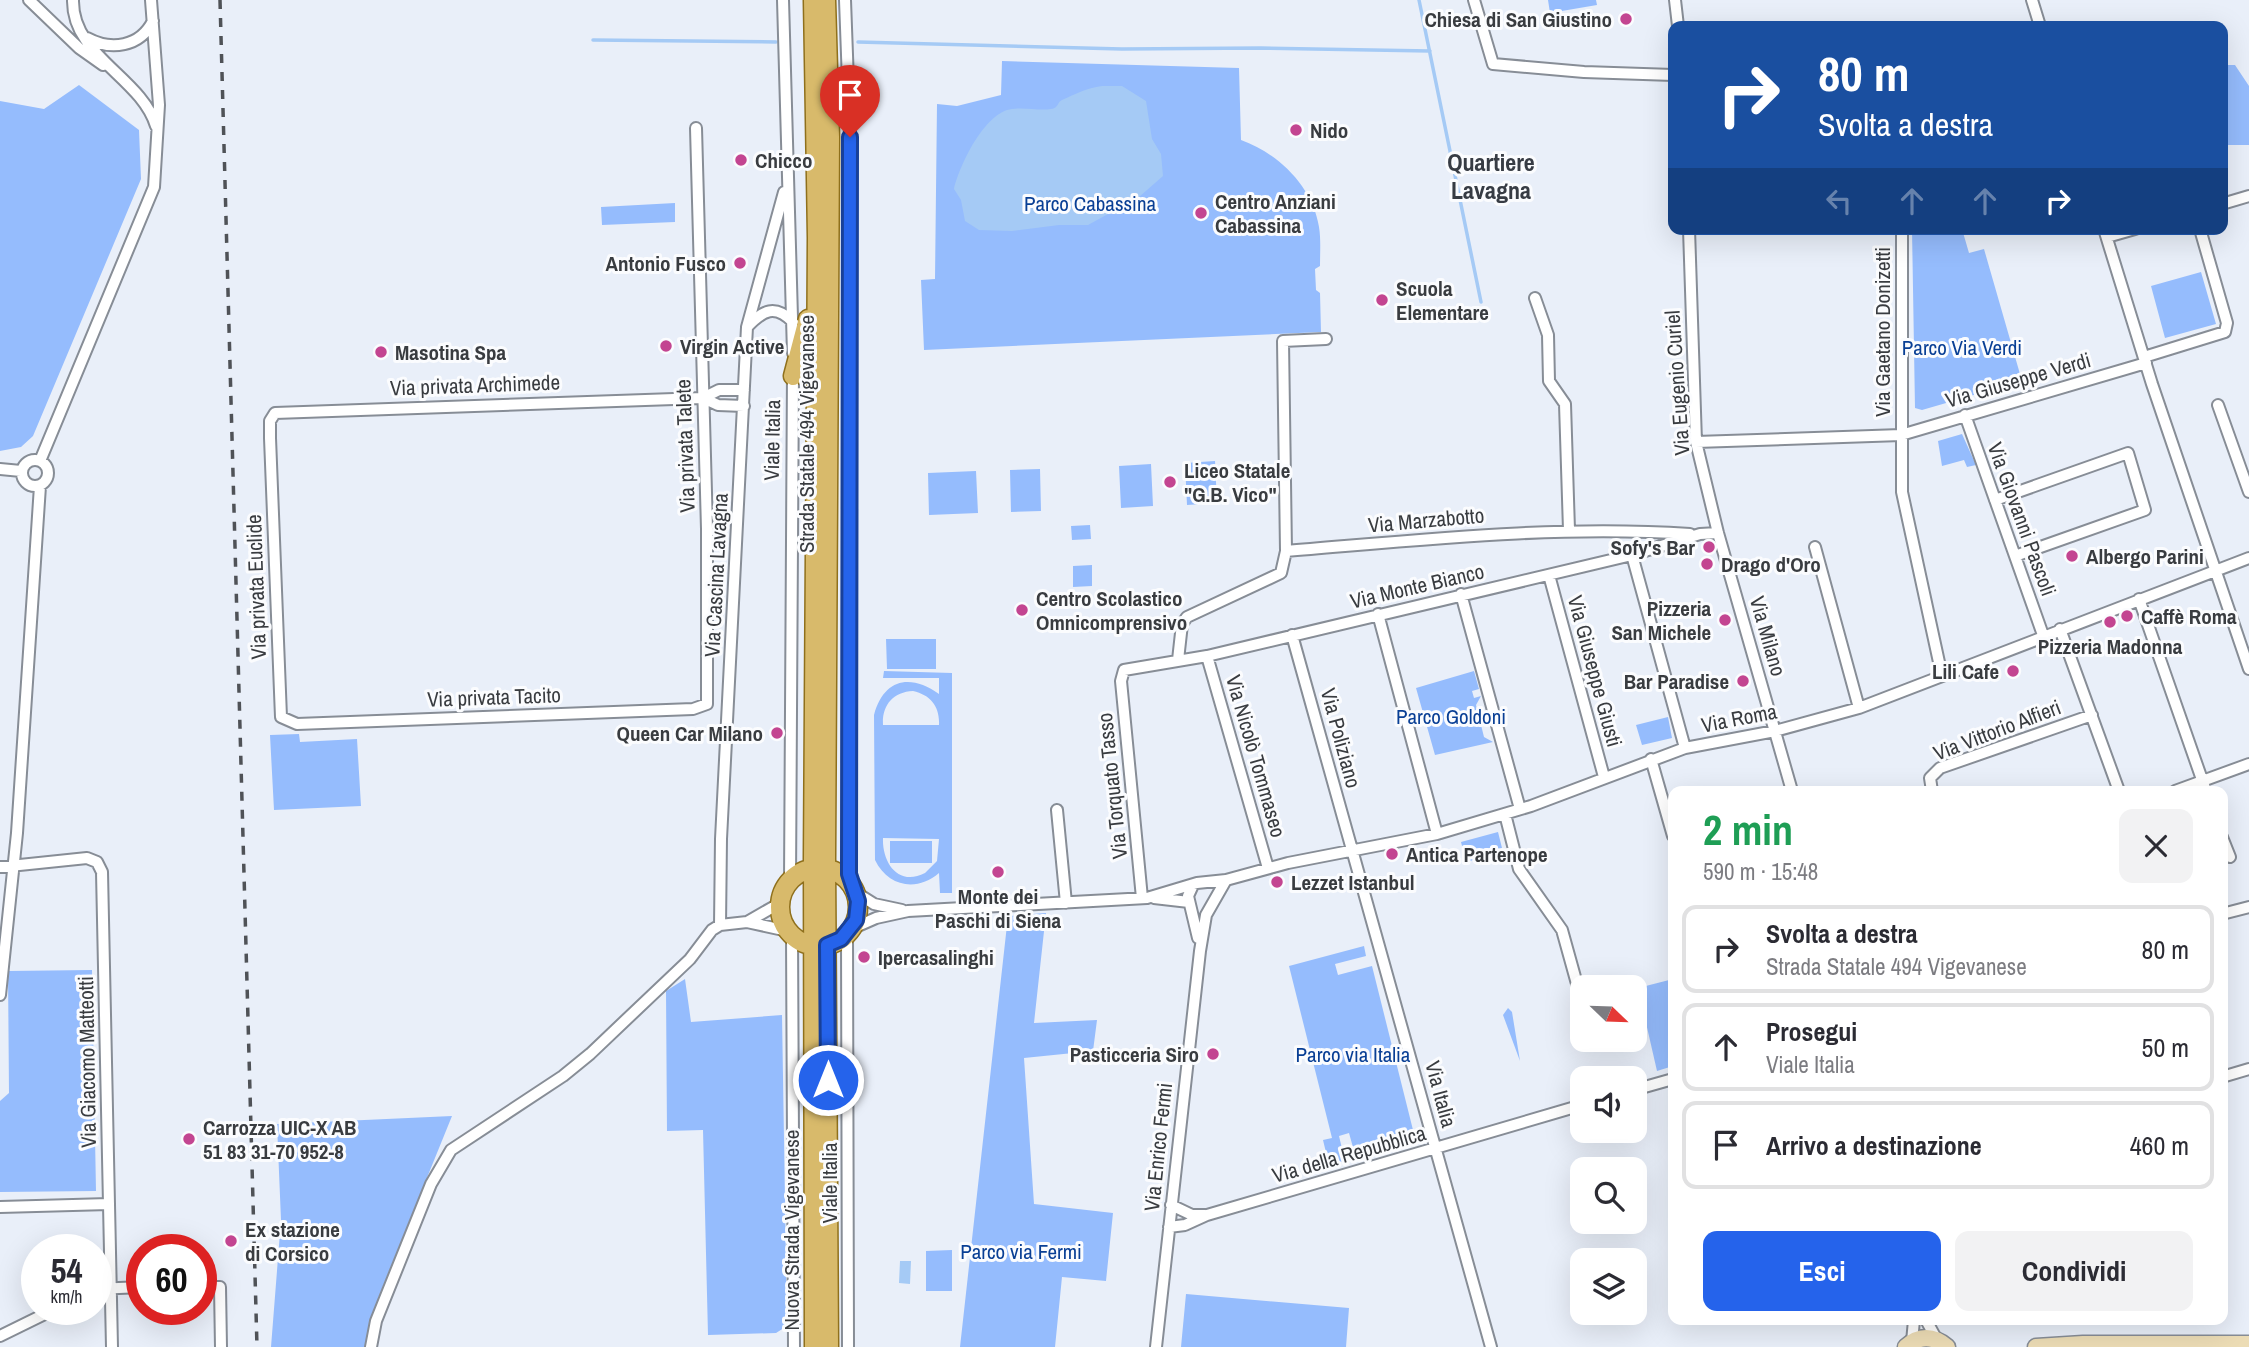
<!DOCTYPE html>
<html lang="it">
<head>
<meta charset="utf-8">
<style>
  :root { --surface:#fff; --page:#f2f2f3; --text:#2b2b33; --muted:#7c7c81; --line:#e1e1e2; --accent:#2563eb }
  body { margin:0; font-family:"Archivo Narrow",sans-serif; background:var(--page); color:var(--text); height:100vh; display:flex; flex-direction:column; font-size:26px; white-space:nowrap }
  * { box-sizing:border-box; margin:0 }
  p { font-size:23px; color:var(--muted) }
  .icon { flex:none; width:38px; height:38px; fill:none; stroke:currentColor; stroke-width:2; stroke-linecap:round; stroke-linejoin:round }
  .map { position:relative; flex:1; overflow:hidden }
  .sheet { position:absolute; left:1668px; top:786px; width:560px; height:539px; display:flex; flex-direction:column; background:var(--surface); border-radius:14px; box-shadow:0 7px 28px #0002 }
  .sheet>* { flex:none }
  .guide { position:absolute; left:1668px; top:21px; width:560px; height:214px; border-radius:14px; box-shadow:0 7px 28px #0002; background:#1a4fa0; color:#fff; overflow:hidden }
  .needle { width:46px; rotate:113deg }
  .controls { position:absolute; left:1570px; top:975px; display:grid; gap:14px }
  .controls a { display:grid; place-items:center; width:77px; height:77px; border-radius:14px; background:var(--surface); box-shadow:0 7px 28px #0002; font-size:35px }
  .speed { position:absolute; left:21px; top:1234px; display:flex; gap:14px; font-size:35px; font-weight:700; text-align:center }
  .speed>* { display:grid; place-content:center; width:91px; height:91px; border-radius:50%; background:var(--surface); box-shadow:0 7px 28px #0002; line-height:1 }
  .speed small { font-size:18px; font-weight:400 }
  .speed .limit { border:10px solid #d22; background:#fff; color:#111 }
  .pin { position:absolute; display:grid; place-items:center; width:60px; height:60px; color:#fff; margin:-72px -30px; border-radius:50% 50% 50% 0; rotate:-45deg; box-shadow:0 0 7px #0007 }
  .pin .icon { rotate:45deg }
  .me { position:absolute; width:77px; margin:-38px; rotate:0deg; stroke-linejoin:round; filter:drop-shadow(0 0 5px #0008) }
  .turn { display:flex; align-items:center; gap:24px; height:147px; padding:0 35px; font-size:32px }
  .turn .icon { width:91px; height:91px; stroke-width:2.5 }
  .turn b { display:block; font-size:49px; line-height:60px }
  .lanes { display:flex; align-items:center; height:66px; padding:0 35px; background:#0003; justify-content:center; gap:35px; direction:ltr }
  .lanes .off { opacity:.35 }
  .round { display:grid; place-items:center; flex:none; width:74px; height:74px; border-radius:14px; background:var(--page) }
  .overview { display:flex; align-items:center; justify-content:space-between; height:119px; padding:0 35px }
  h1 { font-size:42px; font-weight:700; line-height:52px; color:#1e9e55 }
  .button { display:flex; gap:14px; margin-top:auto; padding:14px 35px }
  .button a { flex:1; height:80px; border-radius:14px; background:var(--accent); color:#fff; font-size:28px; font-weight:700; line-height:80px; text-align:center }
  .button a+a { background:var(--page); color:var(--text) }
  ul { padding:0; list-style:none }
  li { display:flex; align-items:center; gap:21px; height:88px; margin:0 14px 10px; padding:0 21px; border:4px solid var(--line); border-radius:14px }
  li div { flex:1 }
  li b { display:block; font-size:26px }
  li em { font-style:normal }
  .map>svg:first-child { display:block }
  .green { fill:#95bcfd; fill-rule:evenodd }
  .water { fill:#a5caf5 }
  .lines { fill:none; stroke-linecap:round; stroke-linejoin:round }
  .stream { stroke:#a5caf5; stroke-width:3.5 }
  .street-casing { stroke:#878d96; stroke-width:14 }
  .secondary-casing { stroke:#878d96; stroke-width:19 }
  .primary-casing { stroke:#8f701c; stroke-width:21 }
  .street { stroke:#fff; stroke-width:10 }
  .secondary { stroke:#ecdcb5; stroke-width:16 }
  .primary { stroke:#d8ba6b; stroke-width:18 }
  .rail { stroke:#4f5257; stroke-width:3.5; stroke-dasharray:9 9; stroke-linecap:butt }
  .route-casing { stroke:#184099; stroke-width:18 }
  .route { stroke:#2563eb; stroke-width:12 }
  .poi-dot { fill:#c34591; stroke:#fbfcfe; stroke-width:2.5 }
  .labels { text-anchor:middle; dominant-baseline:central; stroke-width:6; stroke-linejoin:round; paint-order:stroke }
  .poi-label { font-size:21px; font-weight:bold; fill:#393c40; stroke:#fbfcfe; text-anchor:start }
  .park-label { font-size:21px; fill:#093f95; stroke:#fbfcfe }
  .street-label { font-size:21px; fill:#393c40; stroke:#fbfcfe }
  .quarter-label { font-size:24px; font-weight:bold; fill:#373c44; stroke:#fbfcfe }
</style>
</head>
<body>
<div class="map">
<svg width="2249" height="1347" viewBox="0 0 2249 1347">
  <rect width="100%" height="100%" fill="#e9eff9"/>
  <!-- green -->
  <path class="green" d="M 1548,0 L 1596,0 L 1597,5 L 1550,13 Z
    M 1002,61 L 1239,68 L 1241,140 C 1278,153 1313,187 1319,227 C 1321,239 1320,253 1320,266 L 1315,269 L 1316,290 L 1320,293 L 1321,332 L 924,350 L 921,280 L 935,279 L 937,104 L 957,106 L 1001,95 Z
    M 2223,65 L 2235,65 L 2249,86 L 2249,145 L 2223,145 Z
    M 79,85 L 139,130 L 141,179 L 33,436 L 21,447 L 0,451 L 0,101 L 44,109 Z
    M 675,203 L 675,222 L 602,225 L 601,207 Z
    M 1912,229 L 1962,229 L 1969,253 L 1984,249 L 2022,381 L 1922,410 L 1915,408 Z
    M 2201,272 L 2216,324 L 2165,338 L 2151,286 Z
    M 1962,434 L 1976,465 L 1967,467 L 1964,460 L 1942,466 L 1938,441 Z
    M 1215,461 L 1217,503 L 1187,505 L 1185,463 Z
    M 1151,464 L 1153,506 L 1121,508 L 1119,466 Z
    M 1040,469 L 1041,511 L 1011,512 L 1010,470 Z
    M 976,471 L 978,513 L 929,515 L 928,473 Z
    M 1090,525 L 1091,539 L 1072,540 L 1071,526 Z
    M 1092,565 L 1092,586 L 1073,587 L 1073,566 Z
    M 886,639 L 936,639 L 936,669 L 887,669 Z
    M 884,671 L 952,673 L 952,893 L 940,893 L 939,873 C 917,892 888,887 875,860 L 874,715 C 884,678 911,674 939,694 L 939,678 L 883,678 ZM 913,691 C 931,695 940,707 939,725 L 883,725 C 882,705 893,692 913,691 ZM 883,838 L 939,839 L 937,861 L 925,873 C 898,887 882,862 883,838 Z
    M 1474,671 L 1479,689 L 1472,691 L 1474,698 L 1481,696 L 1476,705 L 1484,737 L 1493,742 L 1435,755 L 1416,688 Z
    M 1668,717 L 1672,738 L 1642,745 L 1636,725 Z
    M 299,734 L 300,742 L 357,739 L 361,806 L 274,810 L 270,735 Z
    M 1498,832 L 1503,852 L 1466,862 L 1461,842 Z
    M 890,841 L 932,841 L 932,863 L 890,863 Z
    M 1046,913 L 1034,1023 L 1097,1020 L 1093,1051 L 1024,1058 L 1034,1204 L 1113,1213 L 1106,1281 L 1062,1277 L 1055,1347 L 960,1347 L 1008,916 Z
    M 1364,946 L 1366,956 L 1335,964 L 1338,975 L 1372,966 L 1416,1142 L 1356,1158 L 1349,1133 L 1339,1136 L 1345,1161 L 1329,1165 L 1323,1140 L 1332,1138 L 1289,966 Z
    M 92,970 L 96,1191 L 0,1192 L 0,1101 L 9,1093 L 8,971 Z
    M 685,979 L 691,1022 L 782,1015 L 787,1326 L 776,1333 L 708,1335 L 703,1130 L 667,1131 L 666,991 Z
    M 1673,979 L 1673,1066 L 1657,1071 L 1638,988 Z
    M 1508,1008 L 1512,1012 L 1520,1061 L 1503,1015 Z
    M 452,1116 L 379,1296 L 365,1347 L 271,1347 L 281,1220 L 277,1124 Z
    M 952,1250 L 952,1291 L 926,1291 L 926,1251 Z
    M 1186,1294 L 1349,1308 L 1346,1347 L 1181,1347 Z"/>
  <!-- water -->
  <path class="water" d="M 1102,86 L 1122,86 L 1146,101 L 1152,139 L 1161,154 L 1163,176 L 1139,197 L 1088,225 L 1059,225 L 1012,231 L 979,230 L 965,221 L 961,200 L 954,189 C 960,164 985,112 1012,109 C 1025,107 1039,111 1051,109 C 1059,108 1057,102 1062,100 C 1076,94 1086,88 1102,86 Z
    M 900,1261 L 911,1261 L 910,1284 L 899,1283 Z"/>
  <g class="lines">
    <!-- stream -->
    <path class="stream" d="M 1419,0 L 1481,302
      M 593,40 L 776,42
      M 858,42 L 1122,49 L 1261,48 L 1430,51"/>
    <defs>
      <path id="street" d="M 29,0 L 79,48 L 103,65
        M 73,0 C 72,56 141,77 156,126
        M 783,0 L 793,353
        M 845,0 L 850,137 L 850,883
        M 1474,0 L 1493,64 L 1584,72 L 1673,75
        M 1675,0 L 1678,26
        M 2032,0 L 2040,26
        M 87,38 C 111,51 140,47 153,21
        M 696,128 L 707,529 L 707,704 L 693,709 L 297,724 L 281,717 L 270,438 L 270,421 L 275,413 L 703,398 L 719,390 L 744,390
        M 2222,204 L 2249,196
        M 1689,229 L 1696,442 L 1718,533 L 1792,791
        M 1902,229 L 1902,492 L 1942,676
        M 2104,229 L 2152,384 L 2249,669
        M 2107,237 L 2135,229
        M 1535,298 L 1548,335 L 1549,381 L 1565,404 L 1569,530
        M 747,327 C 763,310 775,304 793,322
        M 2144,357 L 2225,332 L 2227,323 L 2200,229
        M 703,398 L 718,405 L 744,406
        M 2218,405 L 2249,492
        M 1965,415 L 2043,635
        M 1696,442 L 1901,435 L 2146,363
        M22 473a13 13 0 1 1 26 0a13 13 0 1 1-26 0Z
        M 40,461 L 154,187 L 159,105 L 151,0
        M 0,469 L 21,471
        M 1995,500 L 2128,453 L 2145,510 L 2015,556
        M 1815,547 L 1859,708
        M 1286,551 C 1421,540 1555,525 1690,534
        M 1632,555 L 1685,748
        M 1549,575 L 1604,777
        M 1461,594 L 1520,809
        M 2139,599 L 2206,791
        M 1378,614 L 1437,834
        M 2060,629 L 2119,791
        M 1292,635 L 1491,1347
        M 1207,656 L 1268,868
        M 1178,660 L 1182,624 L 1187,617 L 1281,573 L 1286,551 L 1283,341 L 1326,339
        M 1651,759 L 1673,836
        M 1932,791 L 1930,778 L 1940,768 L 2092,715
        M 2175,791 L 2249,764
        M 1057,810 L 1066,903
        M 1505,814 L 1519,869 L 1562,930 L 1577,984
        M 2222,837 L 2230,857
        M 0,867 L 87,858 L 97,862 L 102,872 L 112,1347
        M 790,881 L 793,372
        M 1193,885 L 1188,896 L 1198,938
        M 855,892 L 874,904 L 902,910
        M 1142,898 L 1121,681 L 1124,670 L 1207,656 L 1632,555 L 1700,534 L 1718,533
        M 1154,898 L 1189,902
        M 2222,914 L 2249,907
        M 747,922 L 775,906 L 782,895
        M 720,925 L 721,839 L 747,327 L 784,192
        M 851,929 L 876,918 L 908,911 L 1147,898 L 1197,883 L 1226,880 L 1288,863 L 1437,834 L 1531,806 L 1685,748 L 1775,731 L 1859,708 L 2249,558
        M 847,934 L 848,1347
        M 792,935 L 794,1347
        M 0,995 L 17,833 L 40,486
        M 2222,1077 L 2249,1069
        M 1634,1090 L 1673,1079
        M 1171,1205 L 1192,1215 L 1205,1215
        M 0,1207 L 109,1204
        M 1169,1227 L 1185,1225 L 1207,1215 L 1582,1105
        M 201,1287 L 220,1287 L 221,1347
        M 96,1289 L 142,1287
        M 1926,1320 L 1937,1340
        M 0,1336 L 55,1309
        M 1912,1342 L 1914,1320
        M 371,1347 L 376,1321 L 431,1184 L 451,1150 L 563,1076 L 590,1054 L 690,959 L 712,930 L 720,925 L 747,922 L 788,931
        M 1156,1347 L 1200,951 L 1206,915 L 1226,880"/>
      <path id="secondary" d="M 1906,1347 C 1919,1335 1933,1335 1947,1347
        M 2036,1347 L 2083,1344 L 2249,1344"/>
      <path id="primary" d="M 813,0 L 817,238 L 813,859 L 814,1347
        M 826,0 L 830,137 L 826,859 L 829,1347
        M 793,376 L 808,319
        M780 907a39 39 0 1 1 78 0a39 39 0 1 1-78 0Z"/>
    </defs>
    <!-- street casing -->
    <use href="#street" class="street-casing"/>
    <!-- secondary casing -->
    <use href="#secondary" class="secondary-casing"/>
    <!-- primary casing -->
    <use href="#primary" class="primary-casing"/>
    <!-- street -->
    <use href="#street" class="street"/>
    <!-- secondary -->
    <use href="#secondary" class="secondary"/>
    <!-- primary -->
    <use href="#primary" class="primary"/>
    <!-- rail -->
    <path class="rail" d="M 220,0 L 257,1347"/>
  </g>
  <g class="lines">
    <defs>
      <path id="route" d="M 828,1080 L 827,945 L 841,939 L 856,920 L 858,901 L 849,874 L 850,137"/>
    </defs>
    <!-- route casing -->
    <use href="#route" class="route-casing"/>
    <!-- route -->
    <use href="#route" class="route"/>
  </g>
  <!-- markers -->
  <g class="poi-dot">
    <circle cx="1626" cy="19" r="7"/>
    <circle cx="1296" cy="130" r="7"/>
    <circle cx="741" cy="160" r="7"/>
    <circle cx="1201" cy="213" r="7"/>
    <circle cx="740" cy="263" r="7"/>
    <circle cx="1382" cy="300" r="7"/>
    <circle cx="666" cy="346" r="7"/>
    <circle cx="381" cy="352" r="7"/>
    <circle cx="1170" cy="482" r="7"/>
    <circle cx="1709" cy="547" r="7"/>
    <circle cx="2072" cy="556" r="7"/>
    <circle cx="1707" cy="564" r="7"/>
    <circle cx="1022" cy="610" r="7"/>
    <circle cx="2127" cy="616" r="7"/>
    <circle cx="1725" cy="620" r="7"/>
    <circle cx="2110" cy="622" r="7"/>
    <circle cx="2013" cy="671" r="7"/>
    <circle cx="1743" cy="681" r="7"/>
    <circle cx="777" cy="733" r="7"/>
    <circle cx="1392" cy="854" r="7"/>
    <circle cx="998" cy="872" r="7"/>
    <circle cx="1277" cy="882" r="7"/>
    <circle cx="864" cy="957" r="7"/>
    <circle cx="1213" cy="1054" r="7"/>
    <circle cx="189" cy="1139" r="7"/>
    <circle cx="231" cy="1241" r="7"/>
  </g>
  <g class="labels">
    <!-- poi labels -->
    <g class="poi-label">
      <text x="1612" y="19" text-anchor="end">Chiesa di San Giustino</text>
      <text x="1310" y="130">Nido</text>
      <text x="755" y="160">Chicco</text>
      <text x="1215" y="201">Centro Anziani<tspan x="1215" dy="24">Cabassina</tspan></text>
      <text x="726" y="263" text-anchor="end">Antonio Fusco</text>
      <text x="1396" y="288">Scuola<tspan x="1396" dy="24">Elementare</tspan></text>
      <text x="680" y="346">Virgin Active</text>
      <text x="395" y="352">Masotina Spa</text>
      <text x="1184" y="470">Liceo Statale<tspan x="1184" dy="24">"G.B. Vico"</tspan></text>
      <text x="1695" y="547" text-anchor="end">Sofy's Bar</text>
      <text x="2086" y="556">Albergo Parini</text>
      <text x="1721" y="564">Drago d'Oro</text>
      <text x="1036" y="598">Centro Scolastico<tspan x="1036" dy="24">Omnicomprensivo</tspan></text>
      <text x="1711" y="608" text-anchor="end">Pizzeria<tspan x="1711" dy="24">San Michele</tspan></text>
      <text x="2141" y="616">Caffè Roma</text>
      <text x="2110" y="646" text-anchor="middle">Pizzeria Madonna</text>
      <text x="1999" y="671" text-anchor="end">Lili Cafe</text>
      <text x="1729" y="681" text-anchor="end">Bar Paradise</text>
      <text x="763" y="733" text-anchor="end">Queen Car Milano</text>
      <text x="1406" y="854">Antica Partenope</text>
      <text x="1291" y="882">Lezzet Istanbul</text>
      <text x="998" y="896" text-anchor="middle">Monte dei<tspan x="998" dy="24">Paschi di Siena</tspan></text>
      <text x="878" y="957">Ipercasalinghi</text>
      <text x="1199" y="1054" text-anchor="end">Pasticceria Siro</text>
      <text x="203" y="1127">Carrozza UIC-X AB<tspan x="203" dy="24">51 83 31-70 952-8</tspan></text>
      <text x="245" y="1229">Ex stazione<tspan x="245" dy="24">di Corsico</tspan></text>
    </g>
    <!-- park labels -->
    <g class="park-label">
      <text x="1090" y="203">Parco Cabassina</text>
      <text x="1962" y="347">Parco Via Verdi</text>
      <text x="1451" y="716">Parco Goldoni</text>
      <text x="1353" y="1054">Parco via Italia</text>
      <text x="1021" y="1251">Parco via Fermi</text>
    </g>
    <!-- street labels -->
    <g class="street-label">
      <text transform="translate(1882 332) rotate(-90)">Via Gaetano Donizetti</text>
      <text transform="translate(2018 380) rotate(-16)">Via Giuseppe Verdi</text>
      <text transform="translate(1677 383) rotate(-94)">Via Eugenio Curiel</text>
      <text transform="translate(475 385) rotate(-2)">Via privata Archimede</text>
      <text transform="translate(806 434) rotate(-90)">Strada Statale 494 Vigevanese</text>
      <text transform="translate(772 440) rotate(-89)">Viale Italia</text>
      <text transform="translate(685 446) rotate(-92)">Via privata Talete</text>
      <text transform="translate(2022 519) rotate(70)">Via Giovanni Pascoli</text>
      <text transform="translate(1426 520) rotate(-5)">Via Marzabotto</text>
      <text transform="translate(716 575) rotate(-87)">Via Cascina Lavagna</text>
      <text transform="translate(1417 586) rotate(-13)">Via Monte Bianco</text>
      <text transform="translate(256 587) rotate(-92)">Via privata Euclide</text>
      <text transform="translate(1768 636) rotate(74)">Via Milano</text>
      <text transform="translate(1595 671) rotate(75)">Via Giuseppe Giusti</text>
      <text transform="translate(494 697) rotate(-2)">Via privata Tacito</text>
      <text transform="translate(1739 718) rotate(-11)">Via Roma</text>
      <text transform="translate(1997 730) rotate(-21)">Via Vittorio Alfieri</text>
      <text transform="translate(1341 738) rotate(75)">Via Poliziano</text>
      <text transform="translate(1256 756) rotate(74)">Via Nicolò Tommaseo</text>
      <text transform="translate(1112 786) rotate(-96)">Via Torquato Tasso</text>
      <text transform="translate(87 1062) rotate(-91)">Via Giacomo Matteotti</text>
      <text transform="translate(1441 1094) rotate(75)">Via Italia</text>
      <text transform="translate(1158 1147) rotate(-84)">Via Enrico Fermi</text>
      <text transform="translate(1349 1154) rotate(-16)">Via della Repubblica</text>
      <text transform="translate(829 1183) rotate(-90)">Viale Italia</text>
      <text transform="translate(791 1230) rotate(-90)">Nuova Strada Vigevanese</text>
    </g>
    <!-- quarter labels -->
    <g class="quarter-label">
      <text x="1491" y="162">Quartiere<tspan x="1491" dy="28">Lavagna</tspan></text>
    </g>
  </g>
</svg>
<div class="controls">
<a><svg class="needle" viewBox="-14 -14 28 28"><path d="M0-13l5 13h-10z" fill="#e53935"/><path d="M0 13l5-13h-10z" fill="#7c7c81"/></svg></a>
<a><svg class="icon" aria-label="sound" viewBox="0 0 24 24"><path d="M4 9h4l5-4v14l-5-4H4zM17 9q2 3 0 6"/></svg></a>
<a><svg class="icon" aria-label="search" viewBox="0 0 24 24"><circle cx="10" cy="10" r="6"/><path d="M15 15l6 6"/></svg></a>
<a><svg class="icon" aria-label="layers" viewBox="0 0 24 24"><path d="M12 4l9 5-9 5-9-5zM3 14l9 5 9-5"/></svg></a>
</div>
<div class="speed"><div>54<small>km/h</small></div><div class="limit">60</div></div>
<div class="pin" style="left:850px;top:137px;background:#d93025"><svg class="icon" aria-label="arrive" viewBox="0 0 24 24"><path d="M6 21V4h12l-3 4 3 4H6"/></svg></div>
<svg class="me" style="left:828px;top:1080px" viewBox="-20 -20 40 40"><circle r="17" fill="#2563eb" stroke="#fff" stroke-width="3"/><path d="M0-11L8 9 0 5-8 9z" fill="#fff"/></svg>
<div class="guide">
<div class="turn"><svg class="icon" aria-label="right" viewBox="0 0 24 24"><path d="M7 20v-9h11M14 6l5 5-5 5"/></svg><div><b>80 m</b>Svolta a destra</div></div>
<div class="lanes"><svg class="icon off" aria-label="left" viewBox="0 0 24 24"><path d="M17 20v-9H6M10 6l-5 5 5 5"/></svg><svg class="icon off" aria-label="ahead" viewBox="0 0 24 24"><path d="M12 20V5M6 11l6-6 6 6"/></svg><svg class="icon off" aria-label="ahead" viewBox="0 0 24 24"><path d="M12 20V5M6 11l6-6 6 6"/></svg><svg class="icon" aria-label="right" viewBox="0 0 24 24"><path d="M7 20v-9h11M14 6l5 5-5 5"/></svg></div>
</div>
<section class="sheet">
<div class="overview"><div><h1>2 min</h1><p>590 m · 15:48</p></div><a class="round"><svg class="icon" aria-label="close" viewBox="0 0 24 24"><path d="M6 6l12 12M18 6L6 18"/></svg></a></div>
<ul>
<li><svg class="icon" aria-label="right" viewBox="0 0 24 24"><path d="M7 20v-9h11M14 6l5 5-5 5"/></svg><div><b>Svolta a destra</b><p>Strada Statale 494 Vigevanese</p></div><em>80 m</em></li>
<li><svg class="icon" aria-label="ahead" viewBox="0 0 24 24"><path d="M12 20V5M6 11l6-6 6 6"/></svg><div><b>Prosegui</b><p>Viale Italia</p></div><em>50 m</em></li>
<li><svg class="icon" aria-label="arrive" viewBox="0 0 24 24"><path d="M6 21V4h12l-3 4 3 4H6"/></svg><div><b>Arrivo a destinazione</b></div><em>460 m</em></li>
</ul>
<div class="button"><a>Esci</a><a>Condividi</a></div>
</section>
</div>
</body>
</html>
